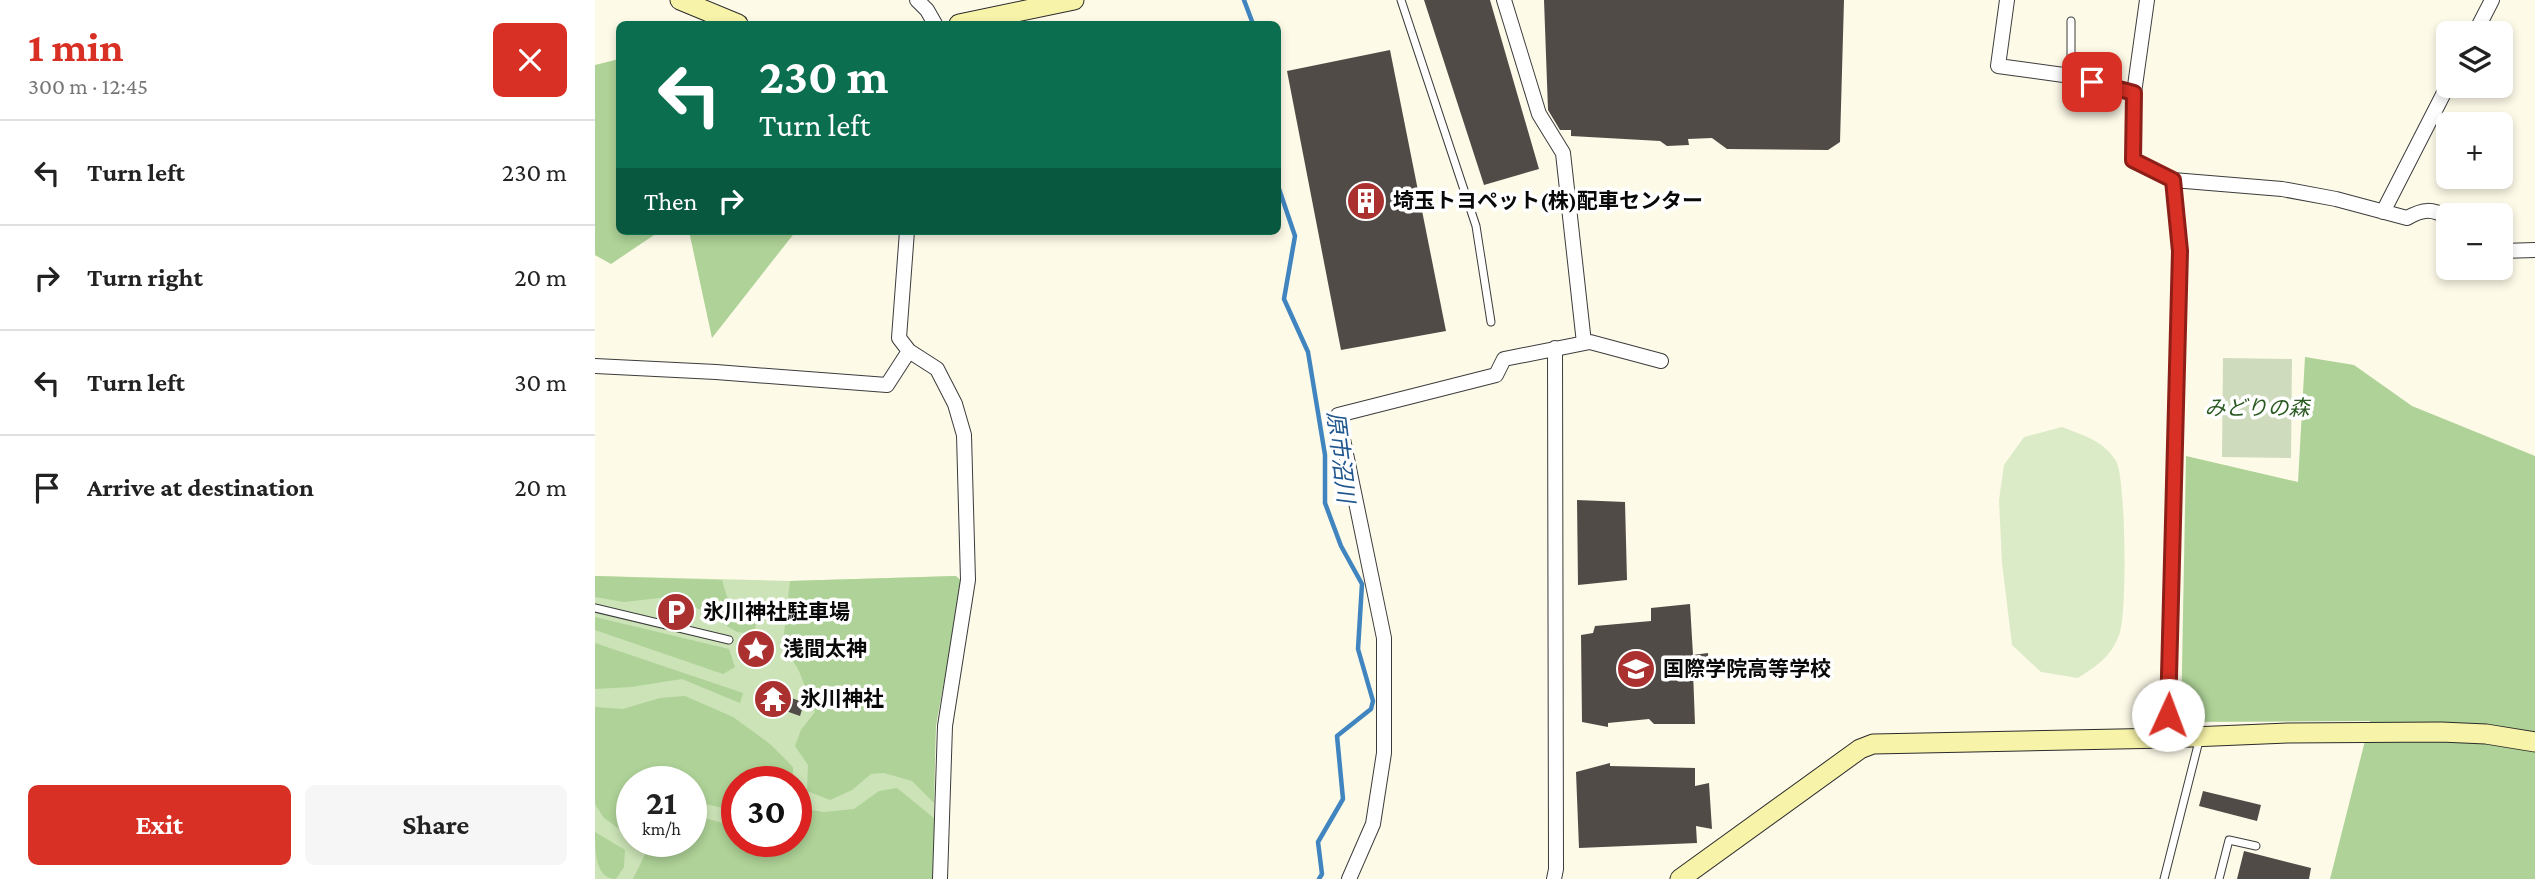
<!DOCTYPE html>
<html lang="en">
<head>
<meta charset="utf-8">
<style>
  :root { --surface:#fff; --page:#f6f6f6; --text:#222; --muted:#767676; --line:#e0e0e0; --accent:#d93025 }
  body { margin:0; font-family:"Crimson Pro","Noto Sans JP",serif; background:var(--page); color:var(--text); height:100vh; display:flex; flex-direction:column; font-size:26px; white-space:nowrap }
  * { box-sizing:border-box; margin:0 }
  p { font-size:23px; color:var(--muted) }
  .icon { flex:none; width:38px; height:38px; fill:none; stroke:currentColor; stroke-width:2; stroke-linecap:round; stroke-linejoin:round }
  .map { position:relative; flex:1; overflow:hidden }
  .side { display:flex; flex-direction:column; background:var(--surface); width:595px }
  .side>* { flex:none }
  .banner { position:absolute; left:21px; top:21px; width:665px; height:214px; border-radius:10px; box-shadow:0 4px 10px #0003; background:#0b6e4f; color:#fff; overflow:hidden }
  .tools { position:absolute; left:1841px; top:21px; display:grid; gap:14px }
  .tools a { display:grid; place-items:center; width:77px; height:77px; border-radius:10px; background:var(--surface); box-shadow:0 4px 10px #0003; font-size:35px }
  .speed { position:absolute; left:21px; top:766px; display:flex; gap:14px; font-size:35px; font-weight:700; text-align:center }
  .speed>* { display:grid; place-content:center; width:91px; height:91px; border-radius:50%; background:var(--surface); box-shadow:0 4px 10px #0003; line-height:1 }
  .speed small { font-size:18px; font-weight:400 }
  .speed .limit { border:10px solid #d22; background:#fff; color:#111 }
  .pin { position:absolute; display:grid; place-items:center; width:60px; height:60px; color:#fff; margin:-30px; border-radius:14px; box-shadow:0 4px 10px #0006 }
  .me { position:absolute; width:77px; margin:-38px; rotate:2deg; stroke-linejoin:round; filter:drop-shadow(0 0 5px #0008) }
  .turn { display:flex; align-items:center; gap:24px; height:147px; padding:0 28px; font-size:32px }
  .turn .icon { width:91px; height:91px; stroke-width:2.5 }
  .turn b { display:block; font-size:49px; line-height:60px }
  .then { display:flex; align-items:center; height:66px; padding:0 28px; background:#0003; gap:14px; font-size:26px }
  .round { display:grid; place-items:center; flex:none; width:74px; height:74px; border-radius:10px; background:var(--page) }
  .overview { display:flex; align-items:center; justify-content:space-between; height:119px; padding:0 28px }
  h1 { font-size:42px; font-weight:700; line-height:52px; color:var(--accent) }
  .action { display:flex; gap:14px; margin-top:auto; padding:14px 28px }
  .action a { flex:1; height:80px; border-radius:10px; background:var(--accent); color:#fff; font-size:28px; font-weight:700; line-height:80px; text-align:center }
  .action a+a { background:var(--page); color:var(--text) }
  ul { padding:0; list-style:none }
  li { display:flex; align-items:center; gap:21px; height:105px; padding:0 28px; border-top:2px solid var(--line) }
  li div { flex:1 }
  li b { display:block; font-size:26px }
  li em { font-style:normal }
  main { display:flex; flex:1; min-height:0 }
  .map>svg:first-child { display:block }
  .green { fill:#cbe3b6; fill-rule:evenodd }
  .forest { fill:#aed297 }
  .cemetery { fill:#cfdbbd }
  .pitch { fill:#dcebc7 }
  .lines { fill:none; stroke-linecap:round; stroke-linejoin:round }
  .stream { stroke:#4085bf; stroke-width:4.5 }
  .building { fill:#514b47 }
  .lane-casing { stroke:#3c3c3c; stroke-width:9 }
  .street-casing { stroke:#3c3c3c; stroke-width:16 }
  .secondary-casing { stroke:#2b2b2b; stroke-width:21 }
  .lane { stroke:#fff; stroke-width:7 }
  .street { stroke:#fff; stroke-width:14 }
  .secondary { stroke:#f7f3a9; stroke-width:19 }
  .route-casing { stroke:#8d1f18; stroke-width:18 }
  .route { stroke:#d93025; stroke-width:12 }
  .labels { text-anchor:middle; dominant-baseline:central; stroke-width:7; stroke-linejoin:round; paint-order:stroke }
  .poi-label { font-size:21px; font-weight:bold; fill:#090909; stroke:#fff; text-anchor:start }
  .park-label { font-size:21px; font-style:italic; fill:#2a5a21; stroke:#fff }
  .water-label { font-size:23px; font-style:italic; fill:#20578e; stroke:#fff }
</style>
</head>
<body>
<main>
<section class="side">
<div class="overview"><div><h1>1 min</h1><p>300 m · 12:45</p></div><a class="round" style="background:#d93025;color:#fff"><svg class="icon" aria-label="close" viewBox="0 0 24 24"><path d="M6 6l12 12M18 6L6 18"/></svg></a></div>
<ul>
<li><svg class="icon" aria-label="left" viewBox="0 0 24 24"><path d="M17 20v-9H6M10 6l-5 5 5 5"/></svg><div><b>Turn left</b></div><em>230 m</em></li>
<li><svg class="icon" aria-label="right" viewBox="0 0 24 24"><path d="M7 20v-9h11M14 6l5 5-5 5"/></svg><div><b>Turn right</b></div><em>20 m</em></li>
<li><svg class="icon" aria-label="left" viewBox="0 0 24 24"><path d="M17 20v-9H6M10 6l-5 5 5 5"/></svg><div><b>Turn left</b></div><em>30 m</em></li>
<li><svg class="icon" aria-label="arrive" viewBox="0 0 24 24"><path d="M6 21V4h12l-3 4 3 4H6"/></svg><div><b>Arrive at destination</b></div><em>20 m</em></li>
</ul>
<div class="action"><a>Exit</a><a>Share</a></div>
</section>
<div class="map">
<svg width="1940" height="879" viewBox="0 0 1940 879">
  <rect width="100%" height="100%" fill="#fdfae8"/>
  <!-- green -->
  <path class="green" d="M 0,576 L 195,581 L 361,576 L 339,742 L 340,856 L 337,879 L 0,879 ZM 37,782 L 96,782 L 96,842 L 37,842 ZM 142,782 L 201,782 L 201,842 L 142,842 Z"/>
  <!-- forest -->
  <path class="forest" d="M 24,59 L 24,231 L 65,231 L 16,264 L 0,255 L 0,65 Z
    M 94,231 L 201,231 L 117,338 Z
    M 1710,357 L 1759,365 L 1817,406 L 1940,456 L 1940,879 L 1735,879 L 1775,721 L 1586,722 L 1591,456 L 1703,482 Z
    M 0,576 L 127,580 L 132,597 L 162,617 L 159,634 L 142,632 L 82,596 L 29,602 L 0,597 Z
    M 361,576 L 368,582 L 341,725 L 339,803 L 317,781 L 289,773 L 276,774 L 257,790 L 235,800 L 212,791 L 213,765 L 200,746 L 206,730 L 220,712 L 204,671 L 188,643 L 195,581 Z
    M 0,617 L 134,649 L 140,667 L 128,674 L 0,630 Z
    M 0,643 L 148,693 L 145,703 L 87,679 L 36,687 L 0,689 Z
    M 90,696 L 138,717 L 175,744 L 198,767 L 198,782 L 142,782 L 142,811 L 96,801 L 96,782 L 37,782 L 37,838 L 9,818 L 0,804 L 0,707 L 28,709 L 65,698 Z
    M 302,788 L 340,819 L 340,856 L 337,879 L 38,879 L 56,842 L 96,842 L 96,816 L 99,815 L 142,827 L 142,842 L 201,842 L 203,808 L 229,812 L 259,809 L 284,791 Z
    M 0,832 L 30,850 L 29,867 L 21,879 C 0,879 0,850 0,832 Z"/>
  <!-- cemetery -->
  <path class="cemetery" d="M 1628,358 L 1697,359 L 1696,458 L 1627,457 Z"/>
  <!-- pitch -->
  <path class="pitch" d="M 1467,427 C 1488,435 1509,441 1521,461 C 1531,478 1532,610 1525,632 C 1518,655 1502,666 1483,678 L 1446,672 L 1417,645 L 1407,563 L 1404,500 L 1409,465 L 1429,437 Z"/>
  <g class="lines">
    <!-- stream -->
    <path class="stream" d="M 649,0 L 658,24
      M 682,183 L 700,236 L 689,299 L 713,352 L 730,455 L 730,503 L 746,546 L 767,584 L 763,649 L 778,701 L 776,709 L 742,736 L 748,799 L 723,842 L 727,874 L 724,879"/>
  </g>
  <!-- building -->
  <path class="building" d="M 829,0 L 895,0 L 944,169 L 889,185 Z
    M 949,0 L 1249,0 L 1245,142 L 1233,150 L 1132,149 L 1117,138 L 1093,139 L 1094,145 L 1072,146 L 1065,141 L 976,136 L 976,130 L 965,130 L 953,110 Z
    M 795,50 L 851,331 L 746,350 L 692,71 Z
    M 982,500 L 1030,502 L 1032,580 L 983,585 Z
    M 1095,604 L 1098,655 L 1113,653 L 1114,673 L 1098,671 L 1100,724 L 1059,724 L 1054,719 L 1013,723 L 1013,727 L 987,722 L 986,635 L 998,633 L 1000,626 L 1056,621 L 1056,608 Z
    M 175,689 L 209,703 L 205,716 L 171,704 Z
    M 1015,763 L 1015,766 L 1100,768 L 1100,786 L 1114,783 L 1117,829 L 1101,826 L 1102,843 L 984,848 L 981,772 Z
    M 1608,791 L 1666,805 L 1662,821 L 1604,806 Z
    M 1649,851 L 1716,868 L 1714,879 L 1642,879 Z"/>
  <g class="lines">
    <defs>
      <path id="lane" d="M 806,0 L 881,226 L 896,322
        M 1476,76 L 1476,21
        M 0,608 L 134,640
        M 1569,879 L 1605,737
        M 1624,879 L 1634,840 L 1661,846"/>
      <path id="street" d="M 322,0 L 332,10 L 340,24
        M 909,0 L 944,114 L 968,153 L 989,343
        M 1412,0 L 1403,66 L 1476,76 L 1539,93
        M 1552,0 L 1539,93 L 1538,161 L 1578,180 L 1687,189 L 1741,199 L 1812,218 C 1828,209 1837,208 1853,218
        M 1880,33 L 1897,0
        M 1788,212 L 1853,85
        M 312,231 L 304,338 L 314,351 L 342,369 L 360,404 L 369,435 L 373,580 L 350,726 L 345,879
        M 1906,251 L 1940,250
        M 0,366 L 121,372 L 292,385 L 314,351
        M 1572,738 L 1585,251 L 1578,180
        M 754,879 L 778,824 L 789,753 L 789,638 L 743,415 L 901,375 L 909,359 L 995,342 L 1066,361
        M 959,879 L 961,869 L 960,348"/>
      <path id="secondary" d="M 85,0 L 143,24
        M 364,24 L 479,0
        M 1085,879 L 1265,749 L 1278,744 L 1572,738 L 1693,733 L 1846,732 L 1891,734 L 1940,742"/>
    </defs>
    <!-- lane casing -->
    <use href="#lane" class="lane-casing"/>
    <!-- street casing -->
    <use href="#street" class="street-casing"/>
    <!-- secondary casing -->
    <use href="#secondary" class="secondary-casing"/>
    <!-- lane -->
    <use href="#lane" class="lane"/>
    <!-- street -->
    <use href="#street" class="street"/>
    <!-- secondary -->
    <use href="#secondary" class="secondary"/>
  </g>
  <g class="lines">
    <defs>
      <path id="route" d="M 1497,82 L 1539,93 L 1538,160 L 1578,180 L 1585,251 L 1573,715"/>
    </defs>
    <!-- route casing -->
    <use href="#route" class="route-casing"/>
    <!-- route -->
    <use href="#route" class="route"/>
  </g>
  <!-- icons -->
  <defs>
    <symbol id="building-disc" viewBox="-11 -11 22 22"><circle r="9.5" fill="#ab3130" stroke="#fff"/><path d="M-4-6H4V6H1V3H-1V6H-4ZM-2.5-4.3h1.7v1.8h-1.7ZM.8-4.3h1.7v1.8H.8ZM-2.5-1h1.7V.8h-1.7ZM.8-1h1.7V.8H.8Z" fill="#fff"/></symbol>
    <symbol id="parking-disc" viewBox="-11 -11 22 22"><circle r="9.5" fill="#ab3130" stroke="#fff"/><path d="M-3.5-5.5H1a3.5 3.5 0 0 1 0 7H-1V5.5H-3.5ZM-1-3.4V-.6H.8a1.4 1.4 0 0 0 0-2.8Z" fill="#fff"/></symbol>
    <symbol id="sight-disc" viewBox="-11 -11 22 22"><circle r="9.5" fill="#ab3130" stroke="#fff"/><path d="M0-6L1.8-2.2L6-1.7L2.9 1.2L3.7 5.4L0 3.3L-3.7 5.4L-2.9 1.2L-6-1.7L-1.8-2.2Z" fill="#fff"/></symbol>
    <symbol id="school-disc" viewBox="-11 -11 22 22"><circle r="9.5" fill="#ab3130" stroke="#fff"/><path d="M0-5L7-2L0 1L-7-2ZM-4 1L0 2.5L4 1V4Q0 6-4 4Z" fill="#fff"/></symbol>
    <symbol id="temple-disc" viewBox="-11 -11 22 22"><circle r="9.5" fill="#ab3130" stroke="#fff"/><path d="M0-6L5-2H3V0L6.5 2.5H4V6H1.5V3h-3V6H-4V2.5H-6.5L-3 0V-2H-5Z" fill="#fff"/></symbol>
  </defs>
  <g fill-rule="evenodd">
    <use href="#building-disc" x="749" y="179" width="44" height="44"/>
    <use href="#parking-disc" x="59" y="590" width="44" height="44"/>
    <use href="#sight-disc" x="139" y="627" width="44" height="44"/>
    <use href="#school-disc" x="1019" y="647" width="44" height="44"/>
    <use href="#temple-disc" x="156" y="677" width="44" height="44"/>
  </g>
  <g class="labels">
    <!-- poi labels -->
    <g class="poi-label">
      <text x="798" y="201">埼玉トヨペット(株)配車センター</text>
      <text x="108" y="612">氷川神社駐車場</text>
      <text x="188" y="649">浅間太神</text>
      <text x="1068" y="669">国際学院高等学校</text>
      <text x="205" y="699">氷川神社</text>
    </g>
    <!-- park labels -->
    <g class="park-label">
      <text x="1662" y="408">みどりの森</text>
    </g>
    <!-- water labels -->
    <g class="water-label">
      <text transform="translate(746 457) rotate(83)">原市沼川</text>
    </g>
  </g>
</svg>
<div class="tools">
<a><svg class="icon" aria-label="layers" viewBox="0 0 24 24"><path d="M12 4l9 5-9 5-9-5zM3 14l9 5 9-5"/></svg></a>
<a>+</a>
<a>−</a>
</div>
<div class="speed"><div>21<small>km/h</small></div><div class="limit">30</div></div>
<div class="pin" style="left:1497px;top:82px;background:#d93025"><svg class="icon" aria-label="arrive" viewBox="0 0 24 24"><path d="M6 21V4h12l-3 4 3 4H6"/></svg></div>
<svg class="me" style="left:1573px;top:715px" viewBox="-20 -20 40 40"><circle r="19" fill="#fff"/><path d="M0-13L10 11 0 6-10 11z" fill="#d93025"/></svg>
<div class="banner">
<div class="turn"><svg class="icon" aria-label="left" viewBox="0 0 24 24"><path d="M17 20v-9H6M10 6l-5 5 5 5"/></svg><div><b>230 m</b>Turn left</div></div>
<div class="then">Then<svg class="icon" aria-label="right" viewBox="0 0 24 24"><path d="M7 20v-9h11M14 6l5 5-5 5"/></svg></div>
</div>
</div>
</main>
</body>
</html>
